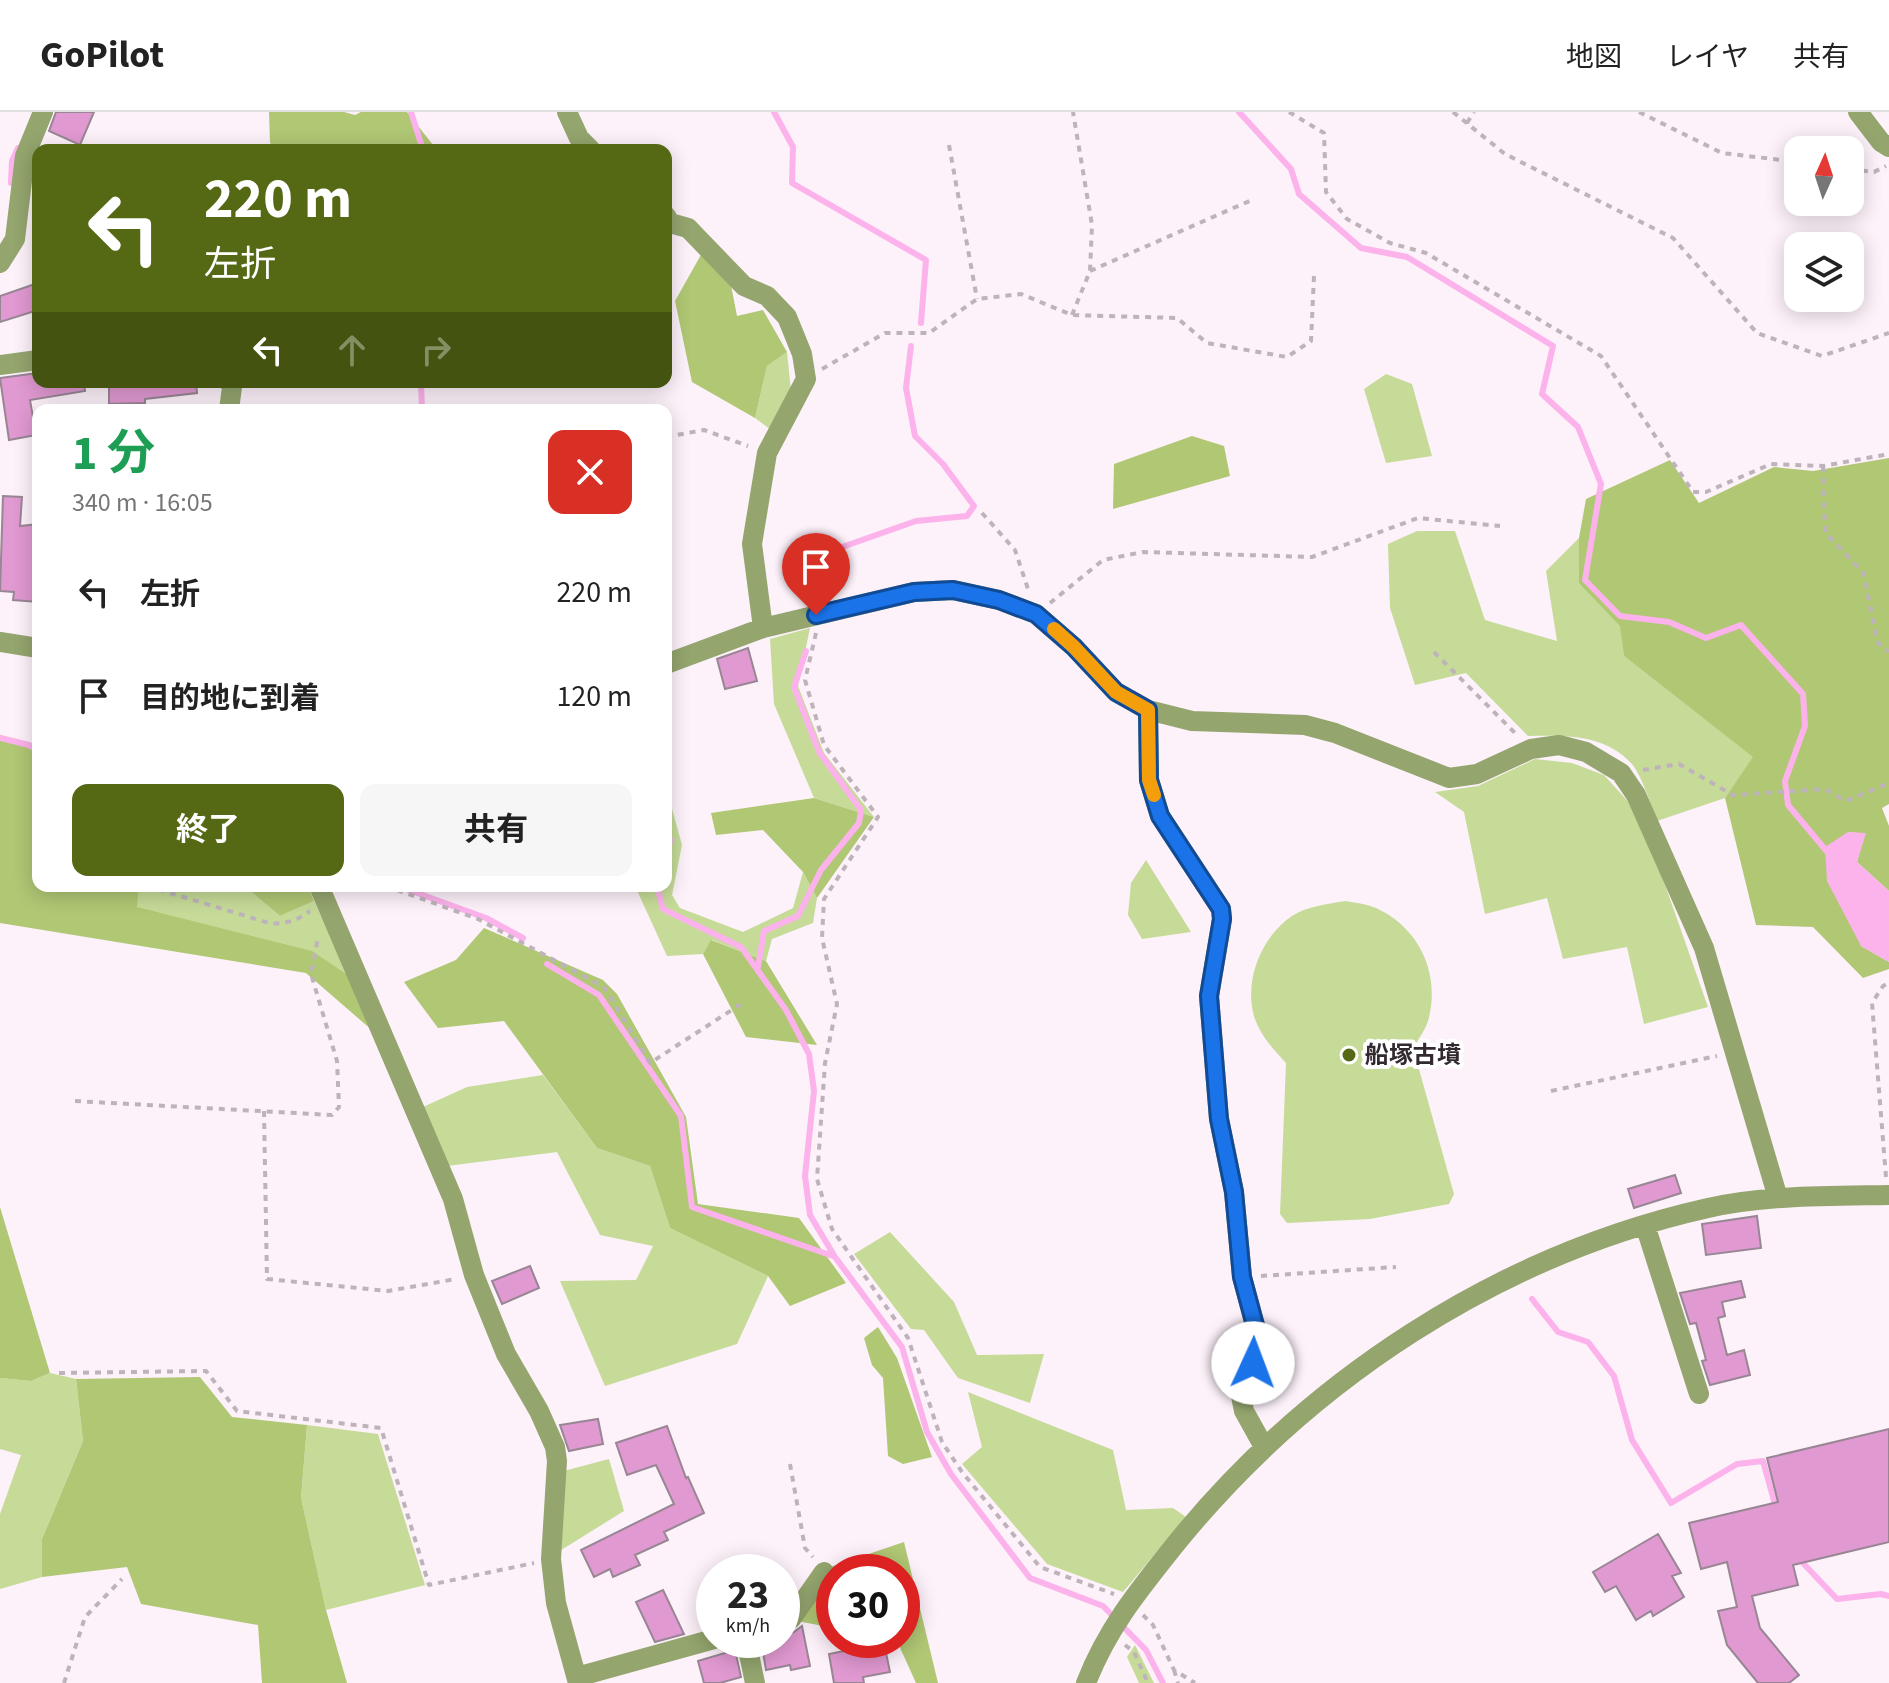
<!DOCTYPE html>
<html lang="ja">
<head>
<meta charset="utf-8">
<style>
  :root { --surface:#fff; --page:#f6f6f6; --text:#222; --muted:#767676; --line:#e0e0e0; --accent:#556814 }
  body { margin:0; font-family:"Source Sans 3","Noto Sans JP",sans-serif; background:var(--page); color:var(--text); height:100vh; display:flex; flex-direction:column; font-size:30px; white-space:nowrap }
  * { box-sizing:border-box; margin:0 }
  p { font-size:26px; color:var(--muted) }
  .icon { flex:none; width:44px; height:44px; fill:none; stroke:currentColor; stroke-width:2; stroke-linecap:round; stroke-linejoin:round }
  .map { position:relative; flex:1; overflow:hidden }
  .details { position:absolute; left:32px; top:292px; width:640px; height:488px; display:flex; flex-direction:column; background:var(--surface); border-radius:16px; box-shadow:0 4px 20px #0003 }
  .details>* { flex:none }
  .top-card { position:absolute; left:32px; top:32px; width:640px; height:244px; border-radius:16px; box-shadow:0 4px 20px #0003; background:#556814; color:#fff; overflow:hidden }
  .needle { width:52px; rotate:3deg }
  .controls { position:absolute; left:1784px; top:24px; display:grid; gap:16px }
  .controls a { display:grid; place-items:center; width:80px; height:80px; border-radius:16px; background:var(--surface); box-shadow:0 4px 20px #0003; font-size:40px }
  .speed { position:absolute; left:696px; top:1442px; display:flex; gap:16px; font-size:40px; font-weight:700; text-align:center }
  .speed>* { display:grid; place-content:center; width:104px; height:104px; border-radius:50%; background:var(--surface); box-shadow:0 4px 20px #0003; line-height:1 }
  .speed small { font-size:20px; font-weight:400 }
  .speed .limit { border:12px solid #d22; background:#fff; color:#111 }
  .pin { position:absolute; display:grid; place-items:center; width:68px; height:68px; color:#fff; margin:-82px -34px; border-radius:50% 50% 50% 0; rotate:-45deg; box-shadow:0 0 8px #0007 }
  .pin .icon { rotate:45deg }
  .me { position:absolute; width:88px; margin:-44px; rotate:2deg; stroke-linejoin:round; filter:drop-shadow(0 0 6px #0008) }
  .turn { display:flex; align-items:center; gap:28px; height:168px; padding:0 40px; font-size:36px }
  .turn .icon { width:104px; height:104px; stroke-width:2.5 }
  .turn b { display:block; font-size:56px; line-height:68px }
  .lanes { display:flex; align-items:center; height:76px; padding:0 40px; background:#0003; justify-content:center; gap:40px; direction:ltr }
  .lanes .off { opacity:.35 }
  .round { display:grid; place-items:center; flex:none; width:84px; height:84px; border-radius:16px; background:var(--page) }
  .headline { display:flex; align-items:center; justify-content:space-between; height:136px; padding:0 40px }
  h1 { font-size:48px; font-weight:700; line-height:60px; color:#1e9e55 }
  .primary-button { display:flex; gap:16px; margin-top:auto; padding:16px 40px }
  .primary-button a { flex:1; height:92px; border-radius:16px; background:var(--accent); color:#fff; font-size:32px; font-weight:700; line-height:92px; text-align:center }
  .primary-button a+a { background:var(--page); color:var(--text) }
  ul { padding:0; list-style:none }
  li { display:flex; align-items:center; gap:24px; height:104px; padding:0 40px }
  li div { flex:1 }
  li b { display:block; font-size:30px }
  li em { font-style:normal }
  header { display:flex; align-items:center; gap:48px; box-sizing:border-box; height:112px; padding:0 40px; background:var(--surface); border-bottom:2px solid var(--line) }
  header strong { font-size:38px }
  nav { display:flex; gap:44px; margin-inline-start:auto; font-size:28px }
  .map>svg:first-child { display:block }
  .green { fill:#c6db98 }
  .forest { fill:#b0c774 }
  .water { fill:#fcb2eb }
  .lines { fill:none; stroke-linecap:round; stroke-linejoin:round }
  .stream { stroke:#fcb2eb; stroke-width:6 }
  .building { fill:#e199d1; stroke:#988694; stroke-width:2 }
  .path { stroke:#beb3bb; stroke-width:4; stroke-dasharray:6 6; stroke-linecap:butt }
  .minor { stroke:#94a56e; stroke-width:20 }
  .route-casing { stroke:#114b97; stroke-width:20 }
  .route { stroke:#1a73e8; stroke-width:14 }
  .slow { stroke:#f59e0b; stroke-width:14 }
  .poi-dot { fill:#556814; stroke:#fff; stroke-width:3 }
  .labels { text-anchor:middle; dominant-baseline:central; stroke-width:8; stroke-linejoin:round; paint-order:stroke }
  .poi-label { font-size:24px; font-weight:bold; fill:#322a30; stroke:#fff; text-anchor:start }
</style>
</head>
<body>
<header>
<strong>GoPilot</strong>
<nav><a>地図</a><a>レイヤ</a><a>共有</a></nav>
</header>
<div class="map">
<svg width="1889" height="1571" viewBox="0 0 1889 1571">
  <rect width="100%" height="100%" fill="#fdf1fa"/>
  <!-- green -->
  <path class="green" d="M 787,240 L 791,279 L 770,317 L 755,306 L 767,254 Z
    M 1386,262 L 1412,272 L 1432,344 L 1386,351 L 1364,277 Z
    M 1417,419 L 1455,419 L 1485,508 L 1557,529 L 1546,459 L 1579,426 L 1580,471 L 1621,514 L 1624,544 L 1754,645 L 1725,686 L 1657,709 C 1651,694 1642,664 1632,652 C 1605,622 1565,623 1528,624 L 1466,561 L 1415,573 L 1390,496 L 1388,432 Z
    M 810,516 L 798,574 L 824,641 L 874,705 L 814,686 L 774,592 L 770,527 Z
    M 1535,647 L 1572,651 L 1604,663 L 1634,696 L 1663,767 L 1708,895 L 1644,912 L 1627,835 L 1563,847 L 1547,786 L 1485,802 L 1464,700 L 1435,680 L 1478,674 Z
    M 666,675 L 682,733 L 672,783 L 680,796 L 743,820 L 793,796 L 803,760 L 817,786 L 813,811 L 772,827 L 766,849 L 712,828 L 703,842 L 667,844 L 635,774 L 666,774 Z
    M 1146,748 L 1191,820 L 1142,827 L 1128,803 L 1131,771 Z
    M 139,774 L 244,774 L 280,804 L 314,789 L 349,864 L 136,795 Z
    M 1346,789 C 1356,791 1367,792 1376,796 C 1420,816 1441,863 1428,909 C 1425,918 1418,928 1413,936 L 1454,1082 L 1449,1092 L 1370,1107 L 1287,1111 L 1280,1102 L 1286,951 C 1273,937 1260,923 1254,904 C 1244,868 1261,825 1292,804 C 1308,794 1327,792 1346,789 Z
    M 543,963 L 597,1036 L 650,1054 L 670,1116 L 768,1164 L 737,1232 L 605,1274 L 560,1169 L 636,1168 L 653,1134 L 600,1123 L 557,1040 L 447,1054 L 423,995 L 467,975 Z
    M 890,1120 L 954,1190 L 977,1243 L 1044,1242 L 1030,1291 L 958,1266 L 924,1218 L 911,1217 L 854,1142 Z
    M 50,1261 L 76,1267 L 83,1329 L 42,1427 L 42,1465 L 0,1477 L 0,1402 L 21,1343 L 0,1337 L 0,1266 L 31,1269 Z
    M 968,1280 L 1113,1338 L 1126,1398 L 1173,1396 L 1186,1405 L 1123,1480 L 1047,1452 L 962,1352 L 982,1335 Z
    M 307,1313 L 378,1322 L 425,1473 L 326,1498 L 301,1386 Z
    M 609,1347 L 624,1399 L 558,1440 L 560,1360 Z
    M 1135,1533 L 1154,1571 L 1139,1571 L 1127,1545 Z"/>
  <!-- forest -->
  <path class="forest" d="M 269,0 L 344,0 L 355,3 L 361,0 L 407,0 L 437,38 L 273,38 L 270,30 Z
    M 702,141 L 730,168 L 737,204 L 763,198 L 787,240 L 767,254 L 755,306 L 692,270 L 675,189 Z
    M 1192,324 L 1224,334 L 1230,364 L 1113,397 L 1114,352 Z
    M 1889,346 L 1889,692 L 1882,696 L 1889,714 L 1889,779 L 1857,750 L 1865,722 L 1848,720 L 1861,834 L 1889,850 L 1889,857 L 1863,866 L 1813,815 L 1756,813 L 1725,686 L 1753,645 L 1624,544 L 1620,514 L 1579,471 L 1579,426 L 1586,387 L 1670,348 L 1699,391 L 1774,355 L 1813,359 Z
    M 0,623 L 19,628 L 38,638 L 38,774 L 139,774 L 137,795 L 312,839 L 349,864 L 373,919 L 306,861 L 0,811 Z
    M 814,686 L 874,705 L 817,786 L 803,760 L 763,718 L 716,723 L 711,701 Z
    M 244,774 L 308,774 L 314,789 L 280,804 Z
    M 484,816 L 603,868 L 617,882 L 686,1005 L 698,1092 L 799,1106 L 846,1171 L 790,1194 L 768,1164 L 670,1116 L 650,1054 L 597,1036 L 504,909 L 438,916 L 404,870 L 456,848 Z
    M 711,828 L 766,849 L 817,933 L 746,925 L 703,842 Z
    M 0,1095 L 50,1261 L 31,1269 L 0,1266 Z
    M 878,1215 L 897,1246 L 932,1345 L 903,1352 L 888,1344 L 883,1266 L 872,1253 L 864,1226 Z
    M 200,1265 L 232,1305 L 307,1313 L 301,1386 L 326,1498 L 347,1571 L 262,1571 L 258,1513 L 141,1492 L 127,1455 L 42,1465 L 42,1427 L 83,1329 L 76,1267 Z
    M 904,1430 L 938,1571 L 916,1571 L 897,1529 L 892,1528 L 902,1528 L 902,1460 L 834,1460 L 834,1516 L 797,1509 L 830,1455 Z"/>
  <!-- water -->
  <path class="water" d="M 1848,720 L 1866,721 L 1857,750 L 1889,779 L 1889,850 L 1861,834 L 1827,769 L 1825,735 Z"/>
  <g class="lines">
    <!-- stream -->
    <path class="stream" d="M 411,0 L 423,38
      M 774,0 L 793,35 L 792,71 L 926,148 L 921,211
      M 1239,0 L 1291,57 L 1299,82 L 1361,136 L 1407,145 L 1553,234 L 1542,282 L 1578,315 L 1601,372 L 1585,468 L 1620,504 L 1669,510 L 1706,526 L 1741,513 L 1803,582 L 1805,614 L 1785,669 L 1788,693 L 1829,742
      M 11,71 L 12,49 L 18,36
      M 421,270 L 422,298
      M 821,491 L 818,465 L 825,441 L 916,409 L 967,404 L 974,394 L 943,352 L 915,324 L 906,276 L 911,234
      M 0,626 L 29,633 L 38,639
      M 666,716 L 670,728 L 666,751
      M 398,774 L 486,806 L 523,826
      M 657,774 L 663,797 L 741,835 L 786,898 L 809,942 L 814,979 L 805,1064 L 810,1103 L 835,1145 L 902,1235 L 927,1320 L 951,1362 L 1030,1466 L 1103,1494 L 1146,1538 L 1163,1571
      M 547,852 L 599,883 L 681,1004 L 692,1095 L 833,1144
      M 758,855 L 764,819 L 798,804 L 821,758 L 859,711 L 861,698 L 819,640 L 794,575 L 806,539
      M 1532,1187 L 1558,1220 L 1588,1230 L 1614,1264 L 1632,1328 L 1671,1391 L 1737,1352 L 1763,1349 L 1776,1396
      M 1801,1449 L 1837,1487 L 1881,1482 L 1889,1484"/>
  </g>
  <!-- building -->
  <path class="building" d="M 56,0 L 94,0 L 80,33 L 49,19 Z
    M 38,171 L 38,198 L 0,210 L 0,184 Z
    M 38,261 L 38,270 L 84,270 L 85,279 L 30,288 L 36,323 L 9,328 L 0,266 Z
    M 109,270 L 196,270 L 197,281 L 145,287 L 145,291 L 109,292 Z
    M 3,384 L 22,385 L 20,414 L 38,412 L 38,490 L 13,488 L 14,480 L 0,479 Z
    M 748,536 L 757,569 L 725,577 L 717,547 Z
    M 1675,1063 L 1681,1081 L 1634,1096 L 1628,1077 Z
    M 1757,1104 L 1761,1136 L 1706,1143 L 1702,1112 Z
    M 530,1154 L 539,1176 L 502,1192 L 492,1169 Z
    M 1741,1169 L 1745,1185 L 1722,1190 L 1725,1204 L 1718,1206 L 1727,1243 L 1744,1238 L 1750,1263 L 1710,1273 L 1702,1249 L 1706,1248 L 1696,1211 L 1690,1212 L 1680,1181 Z
    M 598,1307 L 603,1332 L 569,1339 L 560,1313 Z
    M 667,1314 L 686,1366 L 688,1365 L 704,1401 L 664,1420 L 668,1428 L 635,1443 L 640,1453 L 613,1465 L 610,1457 L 594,1465 L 581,1438 L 674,1392 L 656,1353 L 627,1363 L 616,1331 Z
    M 1889,1317 L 1889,1430 L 1793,1453 L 1798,1473 L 1752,1484 L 1760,1516 L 1799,1563 L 1789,1571 L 1758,1571 L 1727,1533 L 1718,1499 L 1737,1495 L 1727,1450 L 1701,1457 L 1689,1411 L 1778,1390 L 1767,1346 Z
    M 1658,1422 L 1681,1461 L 1672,1464 L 1684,1485 L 1653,1504 L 1651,1499 L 1636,1508 L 1616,1474 L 1605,1480 L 1593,1460 Z
    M 663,1478 L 684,1522 L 655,1530 L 636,1490 Z
    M 802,1514 L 810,1554 L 791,1558 L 790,1553 L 766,1558 L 761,1528 L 782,1528 L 782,1522 L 794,1520 Z
    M 884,1531 L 890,1560 L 863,1565 L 864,1571 L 834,1571 L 829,1542 Z
    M 735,1538 L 741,1565 L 720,1571 L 704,1571 L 698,1549 Z"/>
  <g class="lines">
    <!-- path -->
    <path class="path" d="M 1289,0 L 1324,21 L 1326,80 L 1347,107 L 1390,131 L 1426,141 L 1601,244 L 1693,380 L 1706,380 L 1771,352 L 1823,354 L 1889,342
      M 1453,0 L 1505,42 L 1673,126 L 1757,221 L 1822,244 L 1889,221
      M 1639,0 L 1722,41 L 1798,50
      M 1467,11 L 1474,0
      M 949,33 L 977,187
      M 1850,57 L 1874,60 L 1886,54
      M 1090,159 L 1254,87
      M 1072,203 L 1090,159 L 1092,113 L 1073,0
      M 822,257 L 885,221 L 929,221 L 977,187 L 1021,182 L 1072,203 L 1177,206 L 1207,231 L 1287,245 L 1311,229 L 1314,164
      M 666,325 L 704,318 L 748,334
      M 1823,354 L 1825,420 L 1864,462 L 1877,530 L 1889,540
      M 982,401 L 1015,438 L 1029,480
      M 1050,491 L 1103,448 L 1143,440 L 1312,445 L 1418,406 L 1500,414
      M 816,521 L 805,568 L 824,633 L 878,705 L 824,787 L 822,826 L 837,892 L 825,951 L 817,1067 L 832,1117 L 908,1226 L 942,1330 L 962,1360 L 1040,1455 L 1114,1482
      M 1434,540 L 1517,623
      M 1643,658 L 1679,652 L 1733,683 L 1825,677 L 1846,689 L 1889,671
      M 147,774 L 272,812 L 294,809 L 310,799
      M 386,774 L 478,807 L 604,875 L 650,951 L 741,892
      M 1551,979 L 1717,944
      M 75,989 L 332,1003 L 339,995 L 337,949 L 311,862 L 318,826
      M 264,999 L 267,1167 L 388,1179 L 456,1167
      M 1886,1065 L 1872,891 L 1883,874 L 1889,871
      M 1261,1164 L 1396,1155
      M 59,1261 L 206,1259 L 237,1299 L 381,1316 L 429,1473 L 534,1451
      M 790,1352 L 805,1436 L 813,1445
      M 1143,1503 L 1153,1513 L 1174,1558 L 1195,1571
      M 1125,1533 L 1134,1540 L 1148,1571
      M 1174,1558 L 1178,1571
      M 64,1571 L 85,1505 L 122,1467"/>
    <!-- minor -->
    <path class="minor" d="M 567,0 L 579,26 L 591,38
      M 1858,0 L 1881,30 L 1889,35
      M 666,104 L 670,111 L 688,116 L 744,174 L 767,184 L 787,205 L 802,242 L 806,267 L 767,341 L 752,432 L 763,516
      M 0,151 L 15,127 L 25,44 L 43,0
      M 0,253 L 38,248
      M 229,270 L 232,275 L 229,298
      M 0,530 L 38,536
      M 666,552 L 763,516 L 914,480 L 953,478 L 999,488 L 1036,502 L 1074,535 L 1116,580 L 1148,598 L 1192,609 L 1305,613 L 1335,621 L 1449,666 L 1477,662 L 1531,637 L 1559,633 L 1586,640 L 1621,661 L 1636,683 L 1704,836 L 1778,1086
      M 1148,598 L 1149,668 L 1160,704 L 1221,797 L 1222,807 L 1209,884 L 1219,1007 L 1234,1080 L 1242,1165 L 1256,1217 L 1253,1251 L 1240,1279 L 1244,1299 L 1264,1335
      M 319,774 L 453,1087 L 474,1163 L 506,1242 L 539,1299 L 555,1335 L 557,1349 L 551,1447 L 556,1491 L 578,1571
      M 1645,1113 L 1699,1282
      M 782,1509 L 791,1507 L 824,1460
      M 746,1528 L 755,1571
      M 577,1565 L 714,1527
      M 1086,1571 C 1107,1517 1138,1479 1174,1434 C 1308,1268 1498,1143 1708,1096 C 1766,1083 1829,1084 1889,1083"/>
  </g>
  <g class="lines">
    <defs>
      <path id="route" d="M 816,503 L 914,480 L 953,478 L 999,488 L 1036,502 L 1074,535 L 1116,580 L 1148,598 L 1149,668 L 1160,704 L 1221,797 L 1222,807 L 1209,884 L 1219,1007 L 1234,1080 L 1242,1165 L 1256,1217 L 1253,1251"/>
    </defs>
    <!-- route casing -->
    <use href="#route" class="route-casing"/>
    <!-- route -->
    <use href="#route" class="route"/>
    <!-- slow -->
    <path class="slow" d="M 1054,517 L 1074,535 L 1116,580 L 1148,598 L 1149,668 L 1154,683"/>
  </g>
  <!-- markers -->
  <circle class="poi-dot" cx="1349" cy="943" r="8"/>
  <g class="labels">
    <!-- poi labels -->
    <g class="poi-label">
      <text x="1365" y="943">船塚古墳</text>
    </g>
  </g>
</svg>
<div class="controls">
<a><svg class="needle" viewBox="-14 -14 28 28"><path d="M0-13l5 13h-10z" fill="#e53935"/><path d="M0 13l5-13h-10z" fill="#767676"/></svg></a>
<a><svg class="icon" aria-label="layers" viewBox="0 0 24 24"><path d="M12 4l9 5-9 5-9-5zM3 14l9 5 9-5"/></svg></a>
</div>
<div class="speed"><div>23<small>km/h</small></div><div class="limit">30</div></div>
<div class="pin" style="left:816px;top:503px;background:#d93025"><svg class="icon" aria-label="arrive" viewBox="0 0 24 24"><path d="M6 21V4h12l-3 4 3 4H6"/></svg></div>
<svg class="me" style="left:1253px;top:1251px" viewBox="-20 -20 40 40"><circle r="19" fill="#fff"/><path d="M0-13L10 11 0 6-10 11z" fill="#1a73e8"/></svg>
<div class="top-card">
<div class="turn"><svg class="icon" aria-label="left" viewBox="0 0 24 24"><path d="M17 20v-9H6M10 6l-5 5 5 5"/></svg><div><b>220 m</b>左折</div></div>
<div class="lanes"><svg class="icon" aria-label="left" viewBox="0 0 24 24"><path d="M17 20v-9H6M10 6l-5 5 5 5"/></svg><svg class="icon off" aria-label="ahead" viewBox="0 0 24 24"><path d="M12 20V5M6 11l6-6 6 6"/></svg><svg class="icon off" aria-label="right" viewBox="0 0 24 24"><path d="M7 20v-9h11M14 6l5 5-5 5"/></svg></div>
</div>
<section class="details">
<div class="headline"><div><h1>1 分</h1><p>340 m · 16:05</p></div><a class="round" style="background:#d93025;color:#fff"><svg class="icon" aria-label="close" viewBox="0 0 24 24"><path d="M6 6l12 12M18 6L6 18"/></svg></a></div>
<ul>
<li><svg class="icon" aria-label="left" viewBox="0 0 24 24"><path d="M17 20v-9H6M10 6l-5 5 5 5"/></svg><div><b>左折</b></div><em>220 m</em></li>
<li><svg class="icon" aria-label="arrive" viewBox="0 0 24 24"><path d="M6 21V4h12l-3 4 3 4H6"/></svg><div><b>目的地に到着</b></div><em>120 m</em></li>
</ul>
<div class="primary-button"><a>終了</a><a>共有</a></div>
</section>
</div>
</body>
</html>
